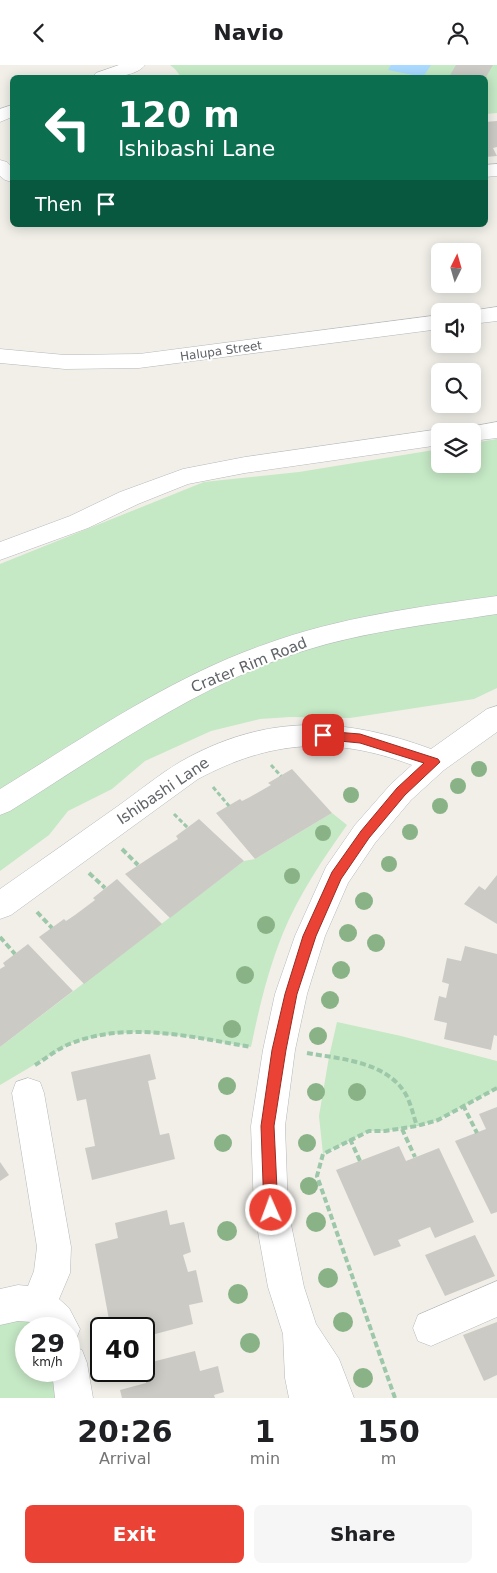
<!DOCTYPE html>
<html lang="en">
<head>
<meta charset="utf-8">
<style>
  :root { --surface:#fff; --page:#f6f6f6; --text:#202124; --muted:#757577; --accent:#ea4335 }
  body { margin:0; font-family:"DejaVu Sans",sans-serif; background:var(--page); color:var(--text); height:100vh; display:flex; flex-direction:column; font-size:19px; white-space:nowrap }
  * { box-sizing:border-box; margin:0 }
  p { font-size:16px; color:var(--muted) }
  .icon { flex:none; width:28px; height:28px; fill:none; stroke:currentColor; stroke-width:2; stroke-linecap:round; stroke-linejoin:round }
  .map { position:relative; height:1333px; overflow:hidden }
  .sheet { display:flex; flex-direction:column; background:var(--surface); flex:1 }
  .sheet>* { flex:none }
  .hud { position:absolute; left:10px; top:10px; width:478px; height:152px; border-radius:8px; box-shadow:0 2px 12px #0003; background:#0b6e4f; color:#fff; overflow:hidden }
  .needle { width:32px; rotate:5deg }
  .fabs { position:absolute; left:431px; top:178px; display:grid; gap:10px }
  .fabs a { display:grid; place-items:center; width:50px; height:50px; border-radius:8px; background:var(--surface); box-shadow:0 2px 12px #0003; font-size:25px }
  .speed { position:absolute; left:15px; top:1252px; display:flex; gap:10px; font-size:25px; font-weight:700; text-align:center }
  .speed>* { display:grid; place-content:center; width:65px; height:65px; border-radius:50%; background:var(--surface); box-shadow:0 2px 12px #0003; line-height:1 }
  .speed small { font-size:12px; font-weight:400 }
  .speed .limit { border:2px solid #111; border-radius:8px; background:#fff; color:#111 }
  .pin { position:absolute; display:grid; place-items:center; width:42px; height:42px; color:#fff; margin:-21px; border-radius:10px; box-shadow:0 2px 8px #0006 }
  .me { position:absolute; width:55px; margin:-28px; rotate:358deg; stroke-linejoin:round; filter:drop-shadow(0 0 4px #0008) }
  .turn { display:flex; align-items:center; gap:18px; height:105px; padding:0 25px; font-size:22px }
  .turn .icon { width:65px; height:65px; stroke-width:2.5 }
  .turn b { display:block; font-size:35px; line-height:42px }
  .then { display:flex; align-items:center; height:48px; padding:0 25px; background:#0003; gap:10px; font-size:19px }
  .eta { display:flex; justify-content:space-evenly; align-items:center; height:85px; text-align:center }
  .eta b { font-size:30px; font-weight:600; line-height:35px }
  .action { display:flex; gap:10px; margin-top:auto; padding:10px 25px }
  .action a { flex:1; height:58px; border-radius:8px; background:var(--accent); color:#fff; font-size:20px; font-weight:600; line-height:58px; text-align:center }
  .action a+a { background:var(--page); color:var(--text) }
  header { display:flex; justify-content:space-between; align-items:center; height:65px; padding:0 25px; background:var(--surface); font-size:22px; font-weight:600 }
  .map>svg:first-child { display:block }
  .green { fill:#c5e8c5 }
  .water { fill:#aadaff }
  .building { fill:#cccac5 }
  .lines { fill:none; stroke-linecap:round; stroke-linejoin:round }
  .minor-casing { stroke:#b5b8bc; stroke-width:1 }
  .path-far1 { stroke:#9cc7a9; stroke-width:3; stroke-dasharray:4.5 2.5; stroke-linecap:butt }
  .path { stroke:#9cc7a9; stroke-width:4; stroke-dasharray:6 3; stroke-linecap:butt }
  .minor { fill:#fff; fill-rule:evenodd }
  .tree { fill:#89b387 }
  .route { fill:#ea4335; stroke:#982c22 }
  .labels { text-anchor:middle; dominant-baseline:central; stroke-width:4; stroke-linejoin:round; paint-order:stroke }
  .far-street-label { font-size:12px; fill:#5f6368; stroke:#fff }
  .street-label { font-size:15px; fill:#5f6368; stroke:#fff }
</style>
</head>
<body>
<header><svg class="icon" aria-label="back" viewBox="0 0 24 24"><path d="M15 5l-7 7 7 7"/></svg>Navio<svg class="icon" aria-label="person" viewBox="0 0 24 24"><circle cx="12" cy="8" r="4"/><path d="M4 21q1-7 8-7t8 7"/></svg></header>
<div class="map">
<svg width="497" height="1333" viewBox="0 0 497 1333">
  <rect width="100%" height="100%" fill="#f1efe8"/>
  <!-- green -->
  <path class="green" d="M 170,0 L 497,0 L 497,48 L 485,49 L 485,12 L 181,12 L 175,4 Z
    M 497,374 L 497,623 L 474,634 L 350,653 L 290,652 L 260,654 L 211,666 L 145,696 L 112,724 L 68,746 L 49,770 L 0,806 L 0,499 L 204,417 L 299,407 L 440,384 L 440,399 L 472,399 L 473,378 Z
    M 332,748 L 347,760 C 323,794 299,829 283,868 C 268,905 259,943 251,982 L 184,971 L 137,967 L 103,970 L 71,978 L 0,1020 L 0,982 L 244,796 L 255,794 Z
    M 337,957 L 401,971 L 497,996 L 497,1023 L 438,1055 L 417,1061 L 385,1066 L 369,1066 L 323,1089 L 319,1051 L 329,992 Z
    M 0,1242 L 62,1264 L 26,1264 L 26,1306 L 69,1306 L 69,1298 L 74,1333 L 0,1333 Z"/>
  <!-- water -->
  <path class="water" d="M 391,0 L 431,0 L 423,12 L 388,5 Z"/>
  <!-- building -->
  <path class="building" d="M 456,0 L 493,0 L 486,12 L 449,12 Z
    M 497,56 L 497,82 L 493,83 L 497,91 L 485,92 L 485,57 Z
    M 292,704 L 332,748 L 255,794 L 216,748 L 240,734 L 242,736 L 250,732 L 271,720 L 268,718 Z
    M 199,754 L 244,796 L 170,853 L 125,809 L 178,774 L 176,771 Z
    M 497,810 L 497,859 L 464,839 L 479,821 L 485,825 Z
    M 117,814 L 162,859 L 84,919 L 39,872 L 64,854 L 66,856 L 75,850 L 95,835 L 93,833 Z
    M 28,879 L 73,926 L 0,982 L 0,904 L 5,901 L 3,898 Z
    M 465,881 L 497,889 L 497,971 L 494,970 L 491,985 L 444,974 L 447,958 L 434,955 L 439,931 L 446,933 L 449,919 L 442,917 L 447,893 L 461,896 Z
    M 150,989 L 156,1014 L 148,1016 L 160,1070 L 169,1068 L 175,1094 L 92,1115 L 85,1083 L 95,1081 L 86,1034 L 77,1036 L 71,1007 Z
    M 497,1042 L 497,1147 L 491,1149 L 455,1076 L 486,1064 L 479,1049 Z
    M 399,1081 L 406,1096 L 439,1083 L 474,1157 L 435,1173 L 430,1162 L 398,1175 L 401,1181 L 374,1191 L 336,1105 Z
    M 0,1097 L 9,1110 L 0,1116 Z
    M 167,1145 L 170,1160 L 184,1157 L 191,1187 L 183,1190 L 188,1207 L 196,1205 L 203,1237 L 189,1240 L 193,1259 L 144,1272 L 144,1264 L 137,1264 L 135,1254 L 110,1260 L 95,1179 L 118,1173 L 115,1158 Z
    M 475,1170 L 495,1211 L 445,1231 L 425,1190 Z
    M 497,1257 L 497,1310 L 484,1316 L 463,1270 Z
    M 195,1286 L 200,1306 L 218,1301 L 224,1327 L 214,1330 L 215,1333 L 122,1333 L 120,1325 L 146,1318 L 144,1299 Z"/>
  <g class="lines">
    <defs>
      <path id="minor" d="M 119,0 L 145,0 C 136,12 106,14 93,12 L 96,8 Z
        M 12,40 L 12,52 L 0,57 L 0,44 Z
        M 0,95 L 7,97 L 12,102 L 12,117 L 5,115 L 0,111 Z
        M 497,99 L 497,111 L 485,112 L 485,100 Z
        M 497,242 L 497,256 L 472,259 L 472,246 L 469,246 Z
        M 440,250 L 440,264 L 139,303 L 65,304 L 0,298 L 0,284 L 65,290 L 139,289 Z
        M 497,357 L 497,373 L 472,376 L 472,366 L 462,366 L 464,363 Z
        M 440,364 L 447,366 L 440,366 L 440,380 L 245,408 L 188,419 L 138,439 L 88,463 L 0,495 L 0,477 L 70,451 L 120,427 L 183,404 L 245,392 Z
        M 497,531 L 497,549 C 432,559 366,566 303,586 C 197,620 103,688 10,746 L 0,750 L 0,724 C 85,672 169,613 263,580 C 339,552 418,542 497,531 Z
        M 497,641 L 497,667 L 444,705 L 411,735 L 375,778 L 348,818 L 325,871 L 307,929 L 295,985 L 285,1061 L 288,1145 L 304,1222 L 316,1259 L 339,1294 L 354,1333 L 289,1333 L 285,1313 L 283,1269 L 268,1222 L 254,1145 L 251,1061 L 263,985 L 275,929 L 295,871 L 326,802 L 355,760 L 391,719 L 412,700 C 334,671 271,675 198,714 L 11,850 L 0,854 L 0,824 C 39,797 78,769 118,741 C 138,727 158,710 180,697 C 264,649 342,651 431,684 L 487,644 Z
        M 28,1013 L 40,1017 L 44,1028 L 71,1182 L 70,1208 L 59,1234 L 69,1243 L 80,1264 L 75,1277 L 69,1279 L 69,1264 L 39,1264 L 31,1257 L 18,1256 L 0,1260 L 0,1224 L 18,1220 L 28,1221 L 34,1206 L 37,1182 L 12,1028 L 16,1017 Z
        M 497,1216 L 497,1252 L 431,1281 L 418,1276 L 413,1263 L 418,1250 Z
        M 69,1280 L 82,1285 L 87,1298 L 93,1333 L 55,1333 L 52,1306 L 69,1306 Z"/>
    </defs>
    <!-- minor casing -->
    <use href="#minor" class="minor-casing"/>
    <!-- path-far1 -->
    <path class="path-far1" d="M 271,700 L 281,711
      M 213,722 L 229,741
      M 174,749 L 188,763"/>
    <!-- path -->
    <path class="path" d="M 122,784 L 138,800
      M 89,808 L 105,823
      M 37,847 L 52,863
      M 0,872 L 15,889
      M 307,988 C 340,994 385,996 405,1028 C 411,1038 413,1050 417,1061
      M 35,1000 C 47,993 58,983 72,978 C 129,956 192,972 251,982
      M 463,1040 L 477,1068
      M 402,1064 L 415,1092
      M 350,1074 L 360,1096
      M 395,1333 L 317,1111 L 323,1089 L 369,1066 L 385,1066 L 417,1061 L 438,1055 L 497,1023"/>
    <!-- minor -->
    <use href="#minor" class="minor"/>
  </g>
  <!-- trees -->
  <g class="tree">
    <circle cx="479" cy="704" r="8"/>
    <circle cx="458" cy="721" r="8"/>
    <circle cx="351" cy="730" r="8"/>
    <circle cx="440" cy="741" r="8"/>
    <circle cx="410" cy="767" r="8"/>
    <circle cx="323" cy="768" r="8"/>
    <circle cx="389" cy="799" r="8"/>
    <circle cx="292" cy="811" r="8"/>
    <circle cx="364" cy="836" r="9"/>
    <circle cx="266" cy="860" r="9"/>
    <circle cx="348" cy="868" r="9"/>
    <circle cx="376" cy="878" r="9"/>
    <circle cx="341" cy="905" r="9"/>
    <circle cx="245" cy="910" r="9"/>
    <circle cx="330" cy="935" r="9"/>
    <circle cx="232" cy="964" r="9"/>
    <circle cx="318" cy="971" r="9"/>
    <circle cx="227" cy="1021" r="9"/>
    <circle cx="316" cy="1027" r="9"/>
    <circle cx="357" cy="1027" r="9"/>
    <circle cx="223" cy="1078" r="9"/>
    <circle cx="307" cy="1078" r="9"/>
    <circle cx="309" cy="1121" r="9"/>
    <circle cx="316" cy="1157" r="10"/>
    <circle cx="227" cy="1166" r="10"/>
    <circle cx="328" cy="1213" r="10"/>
    <circle cx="238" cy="1229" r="10"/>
    <circle cx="343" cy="1257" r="10"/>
    <circle cx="250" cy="1278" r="10"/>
    <circle cx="363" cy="1313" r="10"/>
  </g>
  <!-- route -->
  <path class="route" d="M 323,666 L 360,669 L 438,694 L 440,697 L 405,730 L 369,773 L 341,814 L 316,871 L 297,929 L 286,985 L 274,1061 L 278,1145 L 276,1150 L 271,1152 L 266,1150 L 264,1145 L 261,1061 L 272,985 L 285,929 L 303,871 L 332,807 L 361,766 L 397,723 L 424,698 L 360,678 L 319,674 L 317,670 L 319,667 Z"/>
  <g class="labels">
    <!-- far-street labels -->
    <g class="far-street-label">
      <text transform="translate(221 286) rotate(-8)">Halupa Street</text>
    </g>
    <!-- street labels -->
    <g class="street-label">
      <text transform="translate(249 600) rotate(-22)">Crater Rim Road</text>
      <text transform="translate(163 726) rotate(-34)">Ishibashi Lane</text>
    </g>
  </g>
</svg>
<div class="fabs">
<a><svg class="needle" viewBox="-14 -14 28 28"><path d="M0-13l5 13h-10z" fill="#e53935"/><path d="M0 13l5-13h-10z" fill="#757577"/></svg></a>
<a><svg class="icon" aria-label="sound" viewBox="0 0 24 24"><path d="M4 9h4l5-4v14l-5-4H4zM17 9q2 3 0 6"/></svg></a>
<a><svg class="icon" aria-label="search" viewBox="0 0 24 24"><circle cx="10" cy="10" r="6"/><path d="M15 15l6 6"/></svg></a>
<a><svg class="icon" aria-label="layers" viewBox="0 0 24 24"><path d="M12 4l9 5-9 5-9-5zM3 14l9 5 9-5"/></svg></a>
</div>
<div class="speed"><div>29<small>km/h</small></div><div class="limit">40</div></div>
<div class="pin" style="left:323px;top:670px;background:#d93025"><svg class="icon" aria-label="arrive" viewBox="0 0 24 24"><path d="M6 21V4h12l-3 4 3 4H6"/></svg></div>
<svg class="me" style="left:271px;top:1145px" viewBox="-20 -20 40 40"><circle r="17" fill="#ea4335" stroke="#fff" stroke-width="3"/><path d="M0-11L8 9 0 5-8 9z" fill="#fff"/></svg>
<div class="hud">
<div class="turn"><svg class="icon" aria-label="left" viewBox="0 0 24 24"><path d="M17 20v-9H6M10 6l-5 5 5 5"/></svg><div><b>120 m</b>Ishibashi Lane</div></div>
<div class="then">Then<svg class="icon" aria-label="arrive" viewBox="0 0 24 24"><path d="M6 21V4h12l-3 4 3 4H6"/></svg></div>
</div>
</div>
<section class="sheet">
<div class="eta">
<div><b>20:26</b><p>Arrival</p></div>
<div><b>1</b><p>min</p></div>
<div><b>150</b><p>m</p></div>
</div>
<div class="action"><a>Exit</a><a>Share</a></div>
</section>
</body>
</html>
